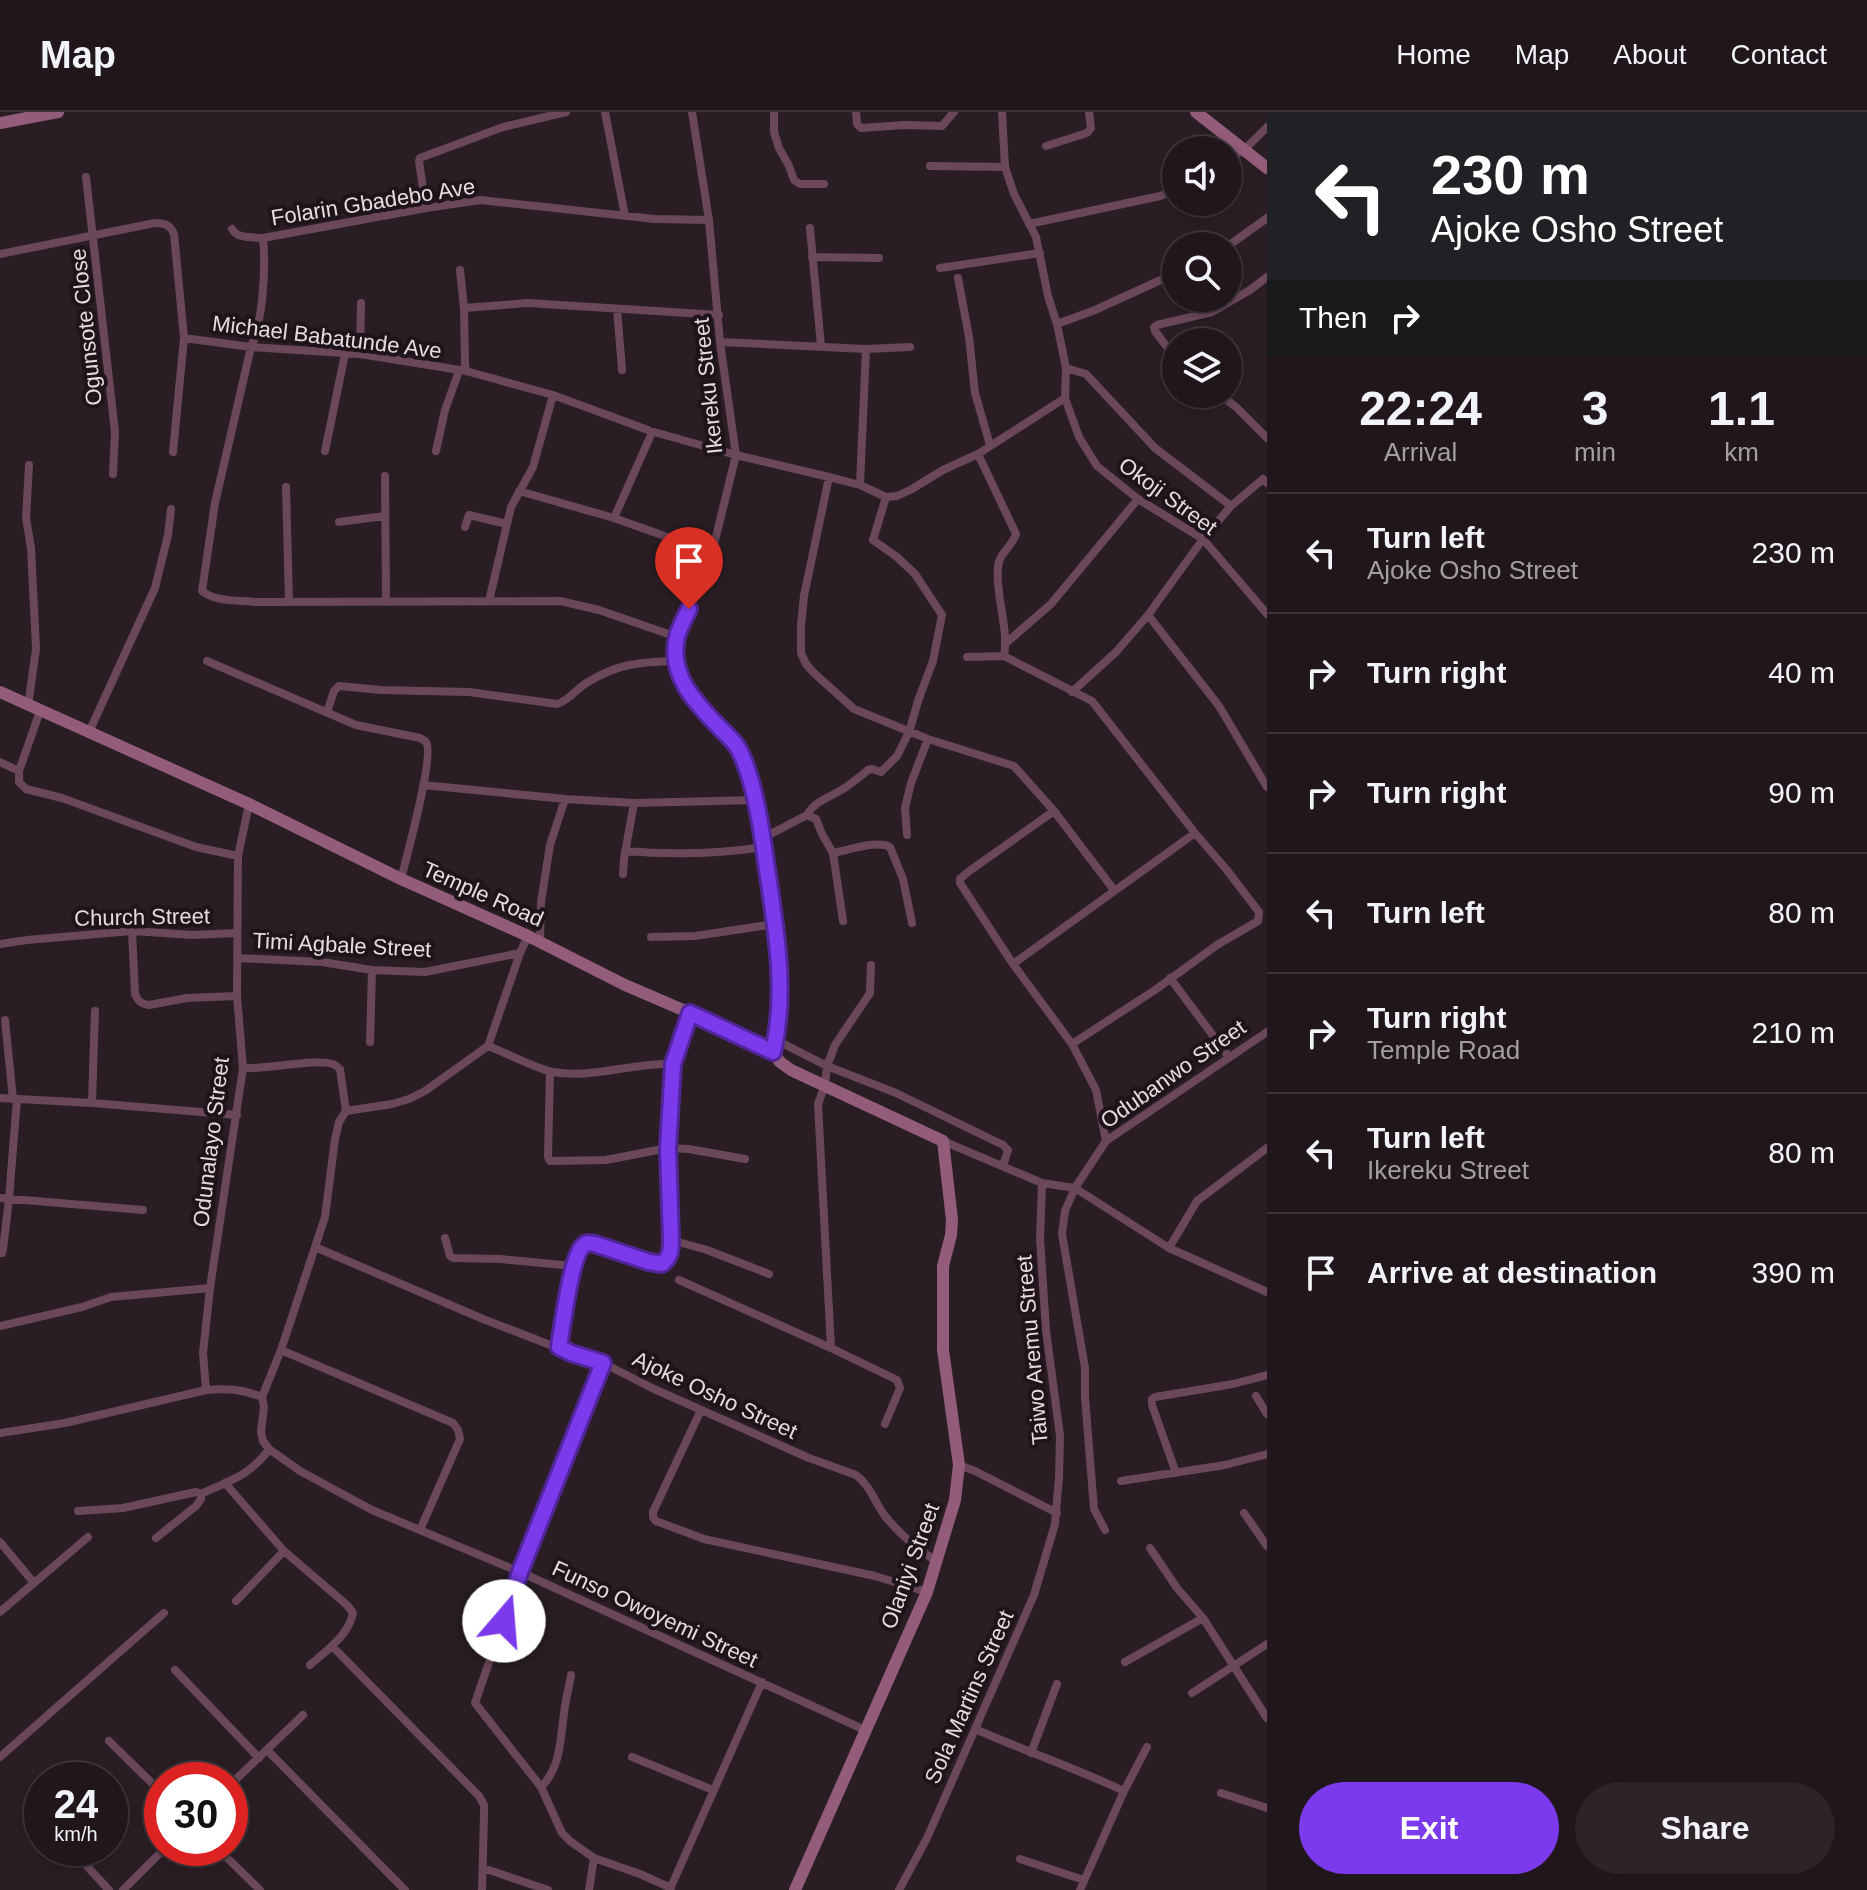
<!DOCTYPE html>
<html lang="en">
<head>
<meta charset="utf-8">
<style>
  :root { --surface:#20161b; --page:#2d2328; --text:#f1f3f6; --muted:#a29fa3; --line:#3d353a; --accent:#7c3aed }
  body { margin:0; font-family:Arial,sans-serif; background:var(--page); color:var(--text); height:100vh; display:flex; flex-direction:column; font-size:30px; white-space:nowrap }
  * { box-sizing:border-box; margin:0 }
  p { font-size:26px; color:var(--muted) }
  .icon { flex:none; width:44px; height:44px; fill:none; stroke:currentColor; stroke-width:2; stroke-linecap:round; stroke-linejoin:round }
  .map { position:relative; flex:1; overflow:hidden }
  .side { display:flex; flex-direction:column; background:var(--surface); width:600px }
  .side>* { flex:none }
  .top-card { background:#202124; color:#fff; overflow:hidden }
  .controls { position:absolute; left:1162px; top:24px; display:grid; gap:16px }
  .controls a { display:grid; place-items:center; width:80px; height:80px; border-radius:50%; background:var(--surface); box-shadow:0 4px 12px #0003,0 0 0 2px var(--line); font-size:40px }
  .speed { position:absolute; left:24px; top:1650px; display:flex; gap:16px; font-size:40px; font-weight:700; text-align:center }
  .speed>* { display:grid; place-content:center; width:104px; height:104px; border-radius:50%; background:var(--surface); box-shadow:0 4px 12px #0003,0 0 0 2px var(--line); line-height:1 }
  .speed small { font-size:20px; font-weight:400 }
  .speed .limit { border:12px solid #d22; background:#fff; color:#111 }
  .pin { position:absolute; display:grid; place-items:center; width:68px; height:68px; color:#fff; margin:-82px -34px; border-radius:50% 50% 50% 0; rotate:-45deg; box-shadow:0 0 8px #0007 }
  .pin .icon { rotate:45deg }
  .me { position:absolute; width:88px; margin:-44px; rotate:18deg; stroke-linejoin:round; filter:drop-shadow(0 0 6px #0008) }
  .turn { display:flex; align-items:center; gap:28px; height:168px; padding:0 32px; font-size:36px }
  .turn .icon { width:104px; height:104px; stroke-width:2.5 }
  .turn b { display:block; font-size:56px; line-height:68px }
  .then { display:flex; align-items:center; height:76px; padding:0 32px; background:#0003; gap:16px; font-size:30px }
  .eta { display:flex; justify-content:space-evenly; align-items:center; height:136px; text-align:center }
  .eta b { font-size:48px; font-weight:600; line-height:56px }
  .button { display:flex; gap:16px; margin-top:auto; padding:16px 32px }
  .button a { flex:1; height:92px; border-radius:48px; background:var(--accent); color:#fff; font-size:32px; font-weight:600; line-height:92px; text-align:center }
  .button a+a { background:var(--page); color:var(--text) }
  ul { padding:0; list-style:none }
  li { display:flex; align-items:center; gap:24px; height:120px; padding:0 32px; border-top:2px solid var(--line) }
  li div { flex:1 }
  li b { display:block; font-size:30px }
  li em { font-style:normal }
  header { display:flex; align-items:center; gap:48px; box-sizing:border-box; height:112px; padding:0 40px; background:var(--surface); border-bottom:2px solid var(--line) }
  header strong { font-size:38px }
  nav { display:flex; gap:44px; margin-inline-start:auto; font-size:28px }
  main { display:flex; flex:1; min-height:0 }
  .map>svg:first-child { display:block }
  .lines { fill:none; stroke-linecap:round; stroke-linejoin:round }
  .street { stroke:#6a485a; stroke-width:8 }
  .secondary { stroke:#925c7a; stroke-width:12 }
  .route-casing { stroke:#51269a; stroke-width:20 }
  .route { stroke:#7c3aed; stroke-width:14 }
  .labels { text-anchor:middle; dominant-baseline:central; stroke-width:8; stroke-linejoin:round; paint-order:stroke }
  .street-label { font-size:22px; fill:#e5dce1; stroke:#20141b }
</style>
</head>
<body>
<header>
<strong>Map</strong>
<nav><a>Home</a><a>Map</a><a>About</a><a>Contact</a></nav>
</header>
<main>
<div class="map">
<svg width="1267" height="1778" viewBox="0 0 1267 1778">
  <rect width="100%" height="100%" fill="#2a1e24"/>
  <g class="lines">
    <!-- street -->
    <path class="street" d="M 605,0 L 625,104
      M 692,0 L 709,108 L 720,230 L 736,343 L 712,441 L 677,525 L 676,549 L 682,569 L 693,588 L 740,639 L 755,688 L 763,726 L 775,812 L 780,882 L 779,914 L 773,940
      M 774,0 L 774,20 L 779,36 L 789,54 L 794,68 L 800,72 L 824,72
      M 856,0 L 857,12 L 861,16 L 904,13 L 942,14 L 954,0
      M 1002,0 L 1005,55 L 1014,82 L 1036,125 L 1048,184 L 1057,212
      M 1046,34 L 1087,21 L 1091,16 L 1089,0
      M 1228,48 L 1245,37 L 1267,15
      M 930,54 L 1005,55
      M 86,65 L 115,320 L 113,362
      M 426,96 L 419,49 L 420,46 L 503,15 L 566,0
      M 1029,112 L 1160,84 L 1176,78
      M 810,116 L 821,234
      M 232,117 C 237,127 253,125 263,126
      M 1228,134 L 1267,106
      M 0,142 L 155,111 C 165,111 170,113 174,122 L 184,226 L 173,340
      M 812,145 L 879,146
      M 940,156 L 1040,141
      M 460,158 L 464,196 L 465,252 L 466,259
      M 958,166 L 969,225 L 975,281 L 990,333
      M 464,196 L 528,191 L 719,203
      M 617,197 L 622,258
      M 184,226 L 251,235 L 360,242 L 466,259 L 553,283 L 648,318
      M 720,230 L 866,237 L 910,235
      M 360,242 L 361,191
      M 1176,247 L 1155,219 L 1154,215 L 1157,213 L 1212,200 L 1250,178 L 1267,165
      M 1066,256 L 1086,262 L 1155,336 L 1231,394
      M 1219,282 L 1236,295 L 1267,326
      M 1065,286 L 1079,325 L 1097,354 L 1138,387 L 1203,427 L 1267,502
      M 654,320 L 736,343 L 829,365 L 860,373 L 886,385 L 897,384 L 912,377 L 943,358 L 978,342 L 1065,286 L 1066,256 L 1057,212 L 1095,198 L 1176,161
      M 325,339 L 345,242
      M 436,339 L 445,298 L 459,259
      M 978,342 L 1016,422 C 1012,435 999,441 998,455 C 995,484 1009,514 1004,544
      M 385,364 L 386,490
      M 829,365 L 804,484 L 801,513 L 801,541 L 806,552 L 814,561 L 854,597 L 928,627 L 1014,654 L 1054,699 L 1114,778
      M 860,373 L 866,237
      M 286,375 L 289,489
      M 519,379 L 614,406 L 712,441
      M 614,406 L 650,325
      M 339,410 L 385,404
      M 465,415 L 469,403 L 507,412
      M 489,489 L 511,395 L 533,355 L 553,283
      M 1148,503 L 1219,594 L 1267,675
      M 677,525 L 599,498 L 560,489 L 256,490 C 239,488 215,490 202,479 L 215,391 L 251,235 C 263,209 266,155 263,126 L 426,96 L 480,88 L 655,107 L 709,108
      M 1006,531 L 1051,492 L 1138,387
      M 967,545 L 1004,544 L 1092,589 L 1195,721 L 1226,757 L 1259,800 L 1258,809 L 1217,833 L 1155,878 L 1072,932
      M 207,549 L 356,613 L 420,626 C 422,627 424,628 426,630 C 435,642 406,747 401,767
      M 1072,580 L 1116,540 L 1148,503 L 1203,427 L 1231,394 L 1263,367 L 1267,371
      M 28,594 L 36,537 L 31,436 L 26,406 L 29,353
      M 40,599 L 19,659 L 19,670 L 26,677 L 62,686 L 196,735 L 238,744
      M 327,600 L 334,579 L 339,574 L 381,578 L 469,580 L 557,592 C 570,588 577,576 588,570 C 619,551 641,550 676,549
      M 89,620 L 155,476 L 168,423 L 171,397
      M 0,650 L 19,659
      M 423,673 L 565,687 L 634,691 L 755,688
      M 1054,699 L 968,760 L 960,767 L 960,771 L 1013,852 L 1072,932 L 1096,978 L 1106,1029
      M 807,703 C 815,688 832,685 846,675 C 853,670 861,664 868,658 L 872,657 L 881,660 L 897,644 L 909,620 L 919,586 L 933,549 L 942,503 L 915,462 L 897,445 L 873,428 L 886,385
      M 907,723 L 905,696 L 911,671 L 928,627
      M 763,726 L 807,703 L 816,707 L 822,722 L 833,741 L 843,809
      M 625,739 C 672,743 718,742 764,735
      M 833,741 C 849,738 876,728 890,735 L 903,767 L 912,811
      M 623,762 L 624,747 L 634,691
      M 132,819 L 135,882 C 138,889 141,892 149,893 L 187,886 L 237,884
      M 651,825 L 695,824 L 775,812
      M 540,829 L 541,790 L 550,733 L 565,687
      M 0,832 L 27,828 L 132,819 L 193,823 L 237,821
      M 237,846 L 322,850 L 372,858 L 425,860 L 520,841 L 528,824
      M 1013,852 L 1195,721
      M 1170,866 L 1229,945
      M 5,908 L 13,987
      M 776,928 L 827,954 L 896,981 L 1003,1033 L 1008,1038 L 1003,1054
      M 370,930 L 372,858
      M 488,934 C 507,941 536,957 553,960 C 594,967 633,950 673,952
      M 243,956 C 264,958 321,945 335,953 C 337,954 338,956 340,957 L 346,999 L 339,1010 L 335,1027 L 325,1105 L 281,1238 L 262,1285 L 264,1295 L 261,1320 L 263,1329 L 269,1337 L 300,1359 L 372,1398 L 520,1460 L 865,1618
      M 550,960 L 548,1045 L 550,1049 L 606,1048 L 668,1036 L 689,1037 L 745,1047
      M 0,986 L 92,991 L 237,1003
      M 92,991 L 95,899
      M 346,999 L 392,992 L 409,987 L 425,979 L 488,934 L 520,841
      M 943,1029 L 1042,1071 L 1075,1076 L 1169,1136 L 1267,1180
      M 0,1086 L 143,1098
      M 445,1126 L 450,1144 L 453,1146 L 500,1147 L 573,1154
      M 671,1128 L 707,1138 L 769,1162
      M 315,1135 L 483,1207 L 571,1241 L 603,1251 L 654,1277 L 809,1346 L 856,1363 C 870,1373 875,1391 885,1404 C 900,1423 917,1436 937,1450
      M 1169,1136 L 1197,1089 L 1267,1036
      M 0,1141 L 2,1141 L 3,1137 L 9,1087 L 17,987
      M 679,1168 L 831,1236 L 897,1268 L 900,1276 L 885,1312
      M 0,1214 L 82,1195 L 111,1185 L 210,1176
      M 559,1235 C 562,1217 571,1144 583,1134 C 587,1130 589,1131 595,1132 L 649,1150 L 662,1152 L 668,1146 L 671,1139 L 671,1097 L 668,1036 L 673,952 L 690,901
      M 831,1236 L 818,992 L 825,973 L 827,954 L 835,933 L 870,881 L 871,853
      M 281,1238 L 453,1311 L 458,1318 L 460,1327 L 420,1418
      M 603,1251 L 565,1343 L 520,1460 L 475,1591 L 541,1675 L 562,1721 L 570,1729 L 594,1746 L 640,1762 L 671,1776
      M 206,1278 L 203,1241 L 210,1176 L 243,956 L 237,884 L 238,744 L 249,692
      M 1256,1284 L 1267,1302
      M 701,1298 L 653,1400 L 653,1405 L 656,1409 L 704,1427 L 875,1464 L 927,1480
      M 0,1321 L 65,1311 L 206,1278 C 227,1276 242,1277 262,1285
      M 959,1353 L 975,1359 L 1057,1401
      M 1176,1361 L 1152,1293 L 1152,1287 L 1155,1285 L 1233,1272 L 1267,1263
      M 1121,1369 L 1225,1353 L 1267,1342
      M 225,1371 L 284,1439 L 347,1493 L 353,1501 C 349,1523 326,1539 310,1553
      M 78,1399 L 123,1396 L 196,1380 L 201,1382
      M 1244,1401 L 1267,1434
      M 1105,1418 L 1094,1397 L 1085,1285 L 1085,1256 L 1062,1122 L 1065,1099 L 1075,1076 L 1106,1029 L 1267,920
      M 156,1426 L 196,1394 L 201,1387 L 201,1382 C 229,1369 251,1363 269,1337
      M 0,1430 L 34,1471
      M 1150,1436 L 1177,1476 L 1203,1506 L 1267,1606
      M 236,1489 L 284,1439
      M 0,1500 L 88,1425
      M 332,1534 L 479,1684 L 484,1693 L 484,1703 L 482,1778
      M 1125,1550 L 1203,1506
      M 175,1558 L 259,1646
      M 1192,1581 L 1267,1532
      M 975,1617 C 1025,1639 1075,1656 1124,1679
      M 109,1629 L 162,1681
      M 267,1638 L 405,1778
      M 1031,1641 L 1057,1572
      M 0,1645 L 164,1501
      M 632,1645 L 713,1678
      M 230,1673 L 303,1603
      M 541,1675 C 561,1656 560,1627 564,1602 C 565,1589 569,1576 571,1563
      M 1221,1681 L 1267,1696
      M 31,1692 L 42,1704
      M 70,1736 L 109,1778
      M 217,1736 L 260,1778
      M 1020,1747 L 1084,1768
      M 483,1756 L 548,1778
      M 670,1777 L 762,1570
      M 123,1778 L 165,1736
      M 589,1778 L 594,1746
      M 899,1778 L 927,1726 L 1034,1483 L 1055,1412 L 1059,1365 L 1060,1324 L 1046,1218 L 1040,1127 L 1042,1071
      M 1080,1778 L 1124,1679 L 1147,1635"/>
    <!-- secondary -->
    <path class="secondary" d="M 1196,0 L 1267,56
      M 0,11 L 58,0
      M 0,580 L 249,692 L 401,767 L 528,824 L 625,873 L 690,901 L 773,940 L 780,950 L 791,958 L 943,1029 L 952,1108 L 951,1123 L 943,1154 L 943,1238 L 959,1353 L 955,1388 L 927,1480 L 795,1778"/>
  </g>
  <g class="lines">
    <defs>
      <path id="route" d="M 504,1509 L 520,1460 L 603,1251 L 571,1241 L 559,1235 C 562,1217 571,1144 583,1134 C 587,1130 589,1131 595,1132 L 649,1150 L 662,1152 C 670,1145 671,1139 671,1128 L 668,1036 L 673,952 L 690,901 L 773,940 C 787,880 776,818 767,757 C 762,722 756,676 742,644 C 738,632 728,624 719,615 C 696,591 668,563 677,525 C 679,516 685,506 689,497"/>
    </defs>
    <!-- route casing -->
    <use href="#route" class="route-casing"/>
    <!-- route -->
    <use href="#route" class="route"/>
  </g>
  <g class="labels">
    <!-- street labels -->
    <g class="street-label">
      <text transform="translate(373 90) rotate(-9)">Folarin Gbadebo Ave</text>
      <text transform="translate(86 215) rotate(-96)">Ogunsote Close</text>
      <text transform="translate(327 225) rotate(7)">Michael Babatunde Ave</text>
      <text transform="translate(708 274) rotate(-96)">Ikereku Street</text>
      <text transform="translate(1168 384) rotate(36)">Okoji Street</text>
      <text transform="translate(483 782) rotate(24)">Temple Road</text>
      <text transform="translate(142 805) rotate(-1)">Church Street</text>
      <text transform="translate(342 833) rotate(3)">Timi Agbale Street</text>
      <text transform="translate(1173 962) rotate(-35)">Odubanwo Street</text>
      <text transform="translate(211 1030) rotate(-83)">Odunalayo Street</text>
      <text transform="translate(1032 1238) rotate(-95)">Taiwo Aremu Street</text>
      <text transform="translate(715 1283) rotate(25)">Ajoke Osho Street</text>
      <text transform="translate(910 1454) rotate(-70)">Olaniyi Street</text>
      <text transform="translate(655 1502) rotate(25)">Funso Owoyemi Street</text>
      <text transform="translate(969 1585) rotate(-66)">Sola Martins Street</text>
    </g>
  </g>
</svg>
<div class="controls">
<a><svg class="icon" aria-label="sound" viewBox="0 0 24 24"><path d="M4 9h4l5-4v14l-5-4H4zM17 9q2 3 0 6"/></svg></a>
<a><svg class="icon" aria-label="search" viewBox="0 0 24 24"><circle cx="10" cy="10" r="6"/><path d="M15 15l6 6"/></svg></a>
<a><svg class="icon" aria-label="layers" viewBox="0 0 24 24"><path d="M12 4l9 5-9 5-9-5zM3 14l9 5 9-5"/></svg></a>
</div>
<div class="speed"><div>24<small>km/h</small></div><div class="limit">30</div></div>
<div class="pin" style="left:689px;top:497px;background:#d93025"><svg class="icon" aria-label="arrive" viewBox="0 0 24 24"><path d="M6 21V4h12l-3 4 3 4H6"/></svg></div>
<svg class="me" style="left:504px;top:1509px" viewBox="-20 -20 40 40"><circle r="19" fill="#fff"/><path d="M0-13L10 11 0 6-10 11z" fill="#7c3aed"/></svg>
</div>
<section class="side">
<div class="top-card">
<div class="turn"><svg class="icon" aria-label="left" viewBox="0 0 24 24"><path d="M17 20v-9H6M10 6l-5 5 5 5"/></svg><div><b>230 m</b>Ajoke Osho Street</div></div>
<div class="then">Then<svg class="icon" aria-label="right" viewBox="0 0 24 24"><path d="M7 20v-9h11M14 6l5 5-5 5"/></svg></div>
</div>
<div class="eta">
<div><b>22:24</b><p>Arrival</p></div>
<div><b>3</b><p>min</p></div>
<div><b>1.1</b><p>km</p></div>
</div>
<ul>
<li><svg class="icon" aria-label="left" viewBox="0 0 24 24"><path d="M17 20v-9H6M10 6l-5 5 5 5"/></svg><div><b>Turn left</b><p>Ajoke Osho Street</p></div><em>230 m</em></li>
<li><svg class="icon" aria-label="right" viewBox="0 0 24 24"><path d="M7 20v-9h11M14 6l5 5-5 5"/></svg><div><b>Turn right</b></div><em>40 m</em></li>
<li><svg class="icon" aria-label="right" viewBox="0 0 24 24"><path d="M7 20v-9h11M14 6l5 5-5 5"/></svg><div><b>Turn right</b></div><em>90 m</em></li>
<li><svg class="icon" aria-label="left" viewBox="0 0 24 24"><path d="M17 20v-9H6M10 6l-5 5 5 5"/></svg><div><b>Turn left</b></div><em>80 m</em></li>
<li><svg class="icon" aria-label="right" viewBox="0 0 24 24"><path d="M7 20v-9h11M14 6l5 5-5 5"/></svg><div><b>Turn right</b><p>Temple Road</p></div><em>210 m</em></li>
<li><svg class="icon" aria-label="left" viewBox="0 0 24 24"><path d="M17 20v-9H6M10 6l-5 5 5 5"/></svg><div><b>Turn left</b><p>Ikereku Street</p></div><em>80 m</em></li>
<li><svg class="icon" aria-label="arrive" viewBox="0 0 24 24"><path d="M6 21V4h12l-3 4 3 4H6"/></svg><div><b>Arrive at destination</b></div><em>390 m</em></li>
</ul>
<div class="button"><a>Exit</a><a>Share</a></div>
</section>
</main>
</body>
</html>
